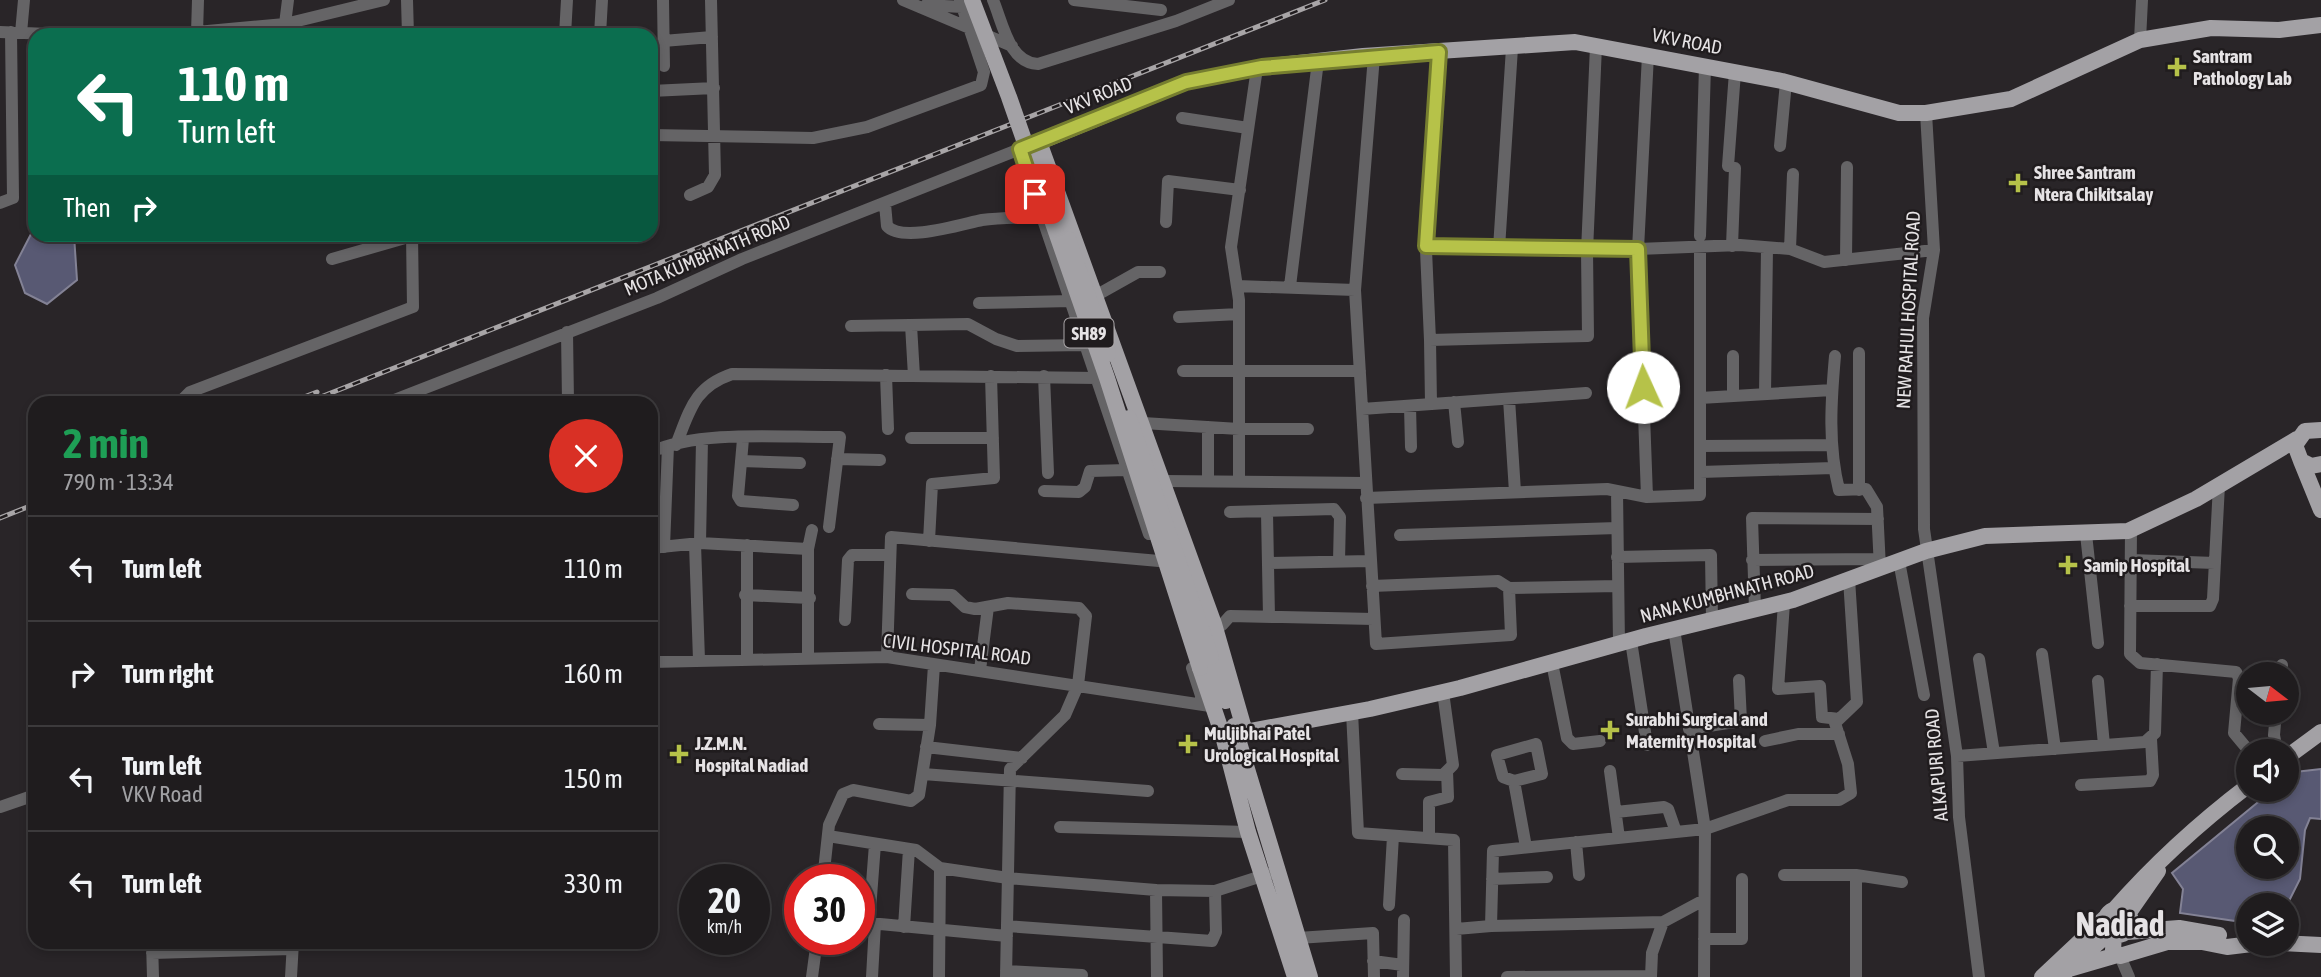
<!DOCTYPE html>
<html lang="en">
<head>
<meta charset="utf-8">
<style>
  :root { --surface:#1f1c1e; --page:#2c292b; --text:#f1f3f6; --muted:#a1a1a4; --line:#3c3a3c }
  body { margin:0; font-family:"Asap Condensed",sans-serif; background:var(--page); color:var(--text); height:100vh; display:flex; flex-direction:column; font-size:26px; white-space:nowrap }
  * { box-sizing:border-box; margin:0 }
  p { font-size:23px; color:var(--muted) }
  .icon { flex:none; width:38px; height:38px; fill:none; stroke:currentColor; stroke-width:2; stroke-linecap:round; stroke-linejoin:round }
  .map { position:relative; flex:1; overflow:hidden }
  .side { position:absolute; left:28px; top:396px; width:630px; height:553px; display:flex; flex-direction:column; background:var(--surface); border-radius:21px; box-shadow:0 4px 10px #0003,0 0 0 2px var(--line) }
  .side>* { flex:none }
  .hud { position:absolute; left:28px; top:28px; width:630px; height:214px; border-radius:21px; box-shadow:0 4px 10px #0003,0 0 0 2px var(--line); background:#0b6e4f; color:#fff; overflow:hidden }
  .needle { width:46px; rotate:106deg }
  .tools { position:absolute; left:2236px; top:662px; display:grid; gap:14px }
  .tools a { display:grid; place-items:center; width:63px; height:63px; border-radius:50%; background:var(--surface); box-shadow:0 4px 10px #0003,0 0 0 2px var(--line); font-size:35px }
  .speed { position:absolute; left:679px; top:864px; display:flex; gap:14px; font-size:35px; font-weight:700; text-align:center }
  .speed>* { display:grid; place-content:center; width:91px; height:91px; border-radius:50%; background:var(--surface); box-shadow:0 4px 10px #0003,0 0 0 2px var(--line); line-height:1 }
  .speed small { font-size:18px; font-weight:400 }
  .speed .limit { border:10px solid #d22; background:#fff; color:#111 }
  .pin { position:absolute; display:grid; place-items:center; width:60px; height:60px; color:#fff; margin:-30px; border-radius:14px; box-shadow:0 4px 10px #0006 }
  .me { position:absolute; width:77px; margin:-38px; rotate:358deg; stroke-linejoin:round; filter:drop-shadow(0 0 5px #0008) }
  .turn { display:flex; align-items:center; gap:24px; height:147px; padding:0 35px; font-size:32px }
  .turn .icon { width:91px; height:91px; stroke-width:2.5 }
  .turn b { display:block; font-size:49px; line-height:60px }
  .then { display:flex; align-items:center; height:66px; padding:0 35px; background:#0003; gap:14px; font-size:26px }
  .round { display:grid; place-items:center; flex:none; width:74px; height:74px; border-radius:37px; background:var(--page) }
  .head { display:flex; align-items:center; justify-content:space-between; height:119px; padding:0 35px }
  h1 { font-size:42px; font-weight:700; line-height:52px; color:#1e9e55 }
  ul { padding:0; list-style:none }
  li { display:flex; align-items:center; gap:21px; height:105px; padding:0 35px; border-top:2px solid var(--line) }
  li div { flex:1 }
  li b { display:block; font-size:26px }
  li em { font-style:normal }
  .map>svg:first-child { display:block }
  .water { fill:#585973; stroke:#838295; stroke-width:2; fill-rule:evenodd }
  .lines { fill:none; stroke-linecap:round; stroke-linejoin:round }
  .minor { stroke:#656466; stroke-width:12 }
  .major { stroke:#a3a1a5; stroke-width:16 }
  .rail-casing { stroke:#a8a5a7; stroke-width:5 }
  .rail { stroke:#201c1e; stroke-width:2.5; stroke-dasharray:8; stroke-linecap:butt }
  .major-bridge { stroke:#a3a1a5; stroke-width:16 }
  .route-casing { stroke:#767e2f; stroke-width:18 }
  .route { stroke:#b6c249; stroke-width:12 }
  .poi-dot { fill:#b6c249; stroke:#201c1e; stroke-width:2.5 }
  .labels { text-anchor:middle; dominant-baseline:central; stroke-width:5; stroke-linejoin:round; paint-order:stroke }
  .shield { fill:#201c1e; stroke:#aba7a9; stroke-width:2 }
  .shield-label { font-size:18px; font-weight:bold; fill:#e6e3e5 }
  .street-label { font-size:19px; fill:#e6e3e5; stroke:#201c1e }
  .poi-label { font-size:19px; font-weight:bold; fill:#e6e3e5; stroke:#201c1e; text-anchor:start }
  .town-label { font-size:33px; font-weight:bold; fill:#e6e3e5; stroke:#201c1e }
</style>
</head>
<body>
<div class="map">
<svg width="2321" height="977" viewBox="0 0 2321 977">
  <rect width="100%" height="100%" fill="#292528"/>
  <!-- water -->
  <path class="water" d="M 31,234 L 74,235 L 77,280 L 47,304 L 25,293 L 15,265 Z
    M 2321,769 L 2321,819 L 2310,818 L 2305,830 L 2300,879 L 2287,905 L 2249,905 L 2249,923 L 2180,913 L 2183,889 L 2172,873 L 2274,789 L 2287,789 L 2287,779 L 2295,772 ZM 2249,828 L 2287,828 L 2287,866 L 2249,866 Z"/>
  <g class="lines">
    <!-- minor -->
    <path class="minor" d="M 407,0 L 408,35
      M 663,0 L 664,66
      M 903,0 L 1012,46
      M 993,0 C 1003,24 1009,63 1038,64 L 1176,21 L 1229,0
      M 1074,0 L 1161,10
      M 926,5 L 962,7
      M 285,24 L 288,0
      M 0,32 L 72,35
      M 21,33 L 24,0
      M 197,33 L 198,0
      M 164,35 L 285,24 L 384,0
      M 565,35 L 567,0
      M 600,35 L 602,0
      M 2140,40 L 2142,0
      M 663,41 L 712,37
      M 1439,52 L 1426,250 L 1430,340 L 1588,336 L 1587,251 L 1596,46
      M 1374,56 L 1355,290 L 1376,644 L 1511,635 L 1509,588
      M 651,91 L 714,88
      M 1926,113 L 1934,250 L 1923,318 L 1924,529 L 1957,756 L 1959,817 L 1979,977
      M 1182,118 L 1248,128
      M 651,135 L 813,138 L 867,127 L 981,85 L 984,72 L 960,0
      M 1780,146 L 1786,82
      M 1728,166 L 1735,72
      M 690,195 L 708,187 L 715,175 L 711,0
      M 1035,196 L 1149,534
      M 0,203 L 13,198 L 11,32
      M 885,204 L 887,226 C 902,243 962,224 982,220 C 1001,217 1023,218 1042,217
      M 1166,222 L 1168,181 L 1240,190
      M 1700,236 L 1705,66
      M 1426,246 L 1587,251 L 1740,245 L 1790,249 L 1824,262 L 1934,250
      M 1732,246 L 1735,168
      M 1499,248 L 1512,48
      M 1790,249 L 1793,174
      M 332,259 L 412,236
      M 1846,260 L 1847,167
      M 1237,286 L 1355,290
      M 1290,286 L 1318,61
      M 1097,295 L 1138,272 L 1160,272
      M 979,303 L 1071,301
      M 1179,317 L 1239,314
      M 911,325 L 914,376
      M 851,326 L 968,324 L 996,339 L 1017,346 L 1085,345
      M 567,332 L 568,402
      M 1430,340 L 1431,404
      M 1859,353 L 1859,490
      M 1835,356 C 1831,401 1828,446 1839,490 L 1866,489 L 1877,507 L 1880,568
      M 1183,371 L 1360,371
      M 886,375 L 888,429
      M 1044,376 L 1048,473
      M 1765,394 L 1767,248
      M 1733,396 L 1733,356
      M 1700,398 L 1832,390
      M 1509,399 L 1515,492
      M 180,402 L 190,392 L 413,307 L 412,234
      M 389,402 L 657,298 L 742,259 L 1035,143
      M 1454,402 L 1458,442
      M 1410,406 L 1411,447
      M 1362,409 L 1586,393
      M 1143,423 L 1239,429 L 1308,429
      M 1208,427 L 1208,481
      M 911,438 L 993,438
      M 743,439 L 738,496 L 741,501 L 793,505
      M 676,445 C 690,410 694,387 732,374 L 1097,378
      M 1700,446 L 1832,445
      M 651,452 C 703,429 783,438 840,437 L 829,527
      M 837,459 L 880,460
      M 741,461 L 800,463
      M 1700,472 L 1833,468
      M 1164,481 L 1365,483
      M 1239,481 L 1239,300 L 1231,247 L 1257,68
      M 1044,491 L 1079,492 L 1085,487 L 1090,471 L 1127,470
      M 1617,491 L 1619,644
      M 1647,497 L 1638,249 L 1648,55
      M 1366,498 L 1607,489 L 1647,497 L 1700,495 L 1700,247
      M 1230,512 L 1334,509 L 1340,517 L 1339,561
      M 1267,513 L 1269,617
      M 2131,529 L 2130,654 L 2140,663 L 2236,672 L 2239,678 L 2234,733 L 2249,751
      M 2086,534 L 2098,643
      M 1400,535 L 1617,528
      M 929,541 L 932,484 L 994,478 L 991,376
      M 700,543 L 702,440
      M 695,544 L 699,660
      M 747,545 L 747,660
      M 664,547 L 668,446
      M 651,548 L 700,543 L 808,549
      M 1617,557 L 1711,555 L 1712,620
      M 1752,560 L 1880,559
      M 2131,560 L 2215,563
      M 1899,561 L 1924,695
      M 1268,563 L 1370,561
      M 1372,586 L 1498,581 L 1509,588 L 1618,586
      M 912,594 L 952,595 L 965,607 L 975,609 L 1008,603 L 1079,608 L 1086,616 L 1078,685 L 1065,715 L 1010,769 L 1006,977
      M 745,595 L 810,598
      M 1784,603 L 1778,689 L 1820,686 L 1822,717 L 1839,719
      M 2130,606 L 2210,606 L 2213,599 L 2219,485
      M 1755,609 L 1752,518 L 1878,519
      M 845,620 L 848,560 L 852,555 L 890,555
      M 1214,624 L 1222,625 L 1230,616 L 1374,619
      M 1674,629 L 1705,829 L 1704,977
      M 1631,641 L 1647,745
      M 2042,654 L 2055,749
      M 887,657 L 891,537 L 1159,561
      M 808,659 L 808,549 L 812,530
      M 1979,659 L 1994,753
      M 651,662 L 887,657 L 1210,706
      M 1552,663 L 1567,738 L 1573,744 L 1600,741
      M 1192,668 L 1204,705
      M 980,670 L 988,607
      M 2281,674 L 2282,665
      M 2098,681 L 2104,745
      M 1352,712 L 1358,833 L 1454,840 L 1456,977
      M 2276,712 L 2274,735 L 2277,751
      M 879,724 L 930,725
      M 1689,729 L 1741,721 L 1739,680
      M 1765,741 L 1798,734 L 1839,734
      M 926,747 L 1022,758
      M 1957,756 L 2145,742 L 2155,733 L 2157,664
      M 1610,771 L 1619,838
      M 923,774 L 1148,791
      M 1402,774 L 1443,775 L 1453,765 L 1443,692
      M 1514,781 L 1542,774 L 1536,744 L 1497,755 L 1503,777 L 1514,781 L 1526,847
      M 2081,785 L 2150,781 L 2153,775 L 2151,739
      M 0,807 L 35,795
      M 1616,812 L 1664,807 L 1668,809 L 1676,832
      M 1060,827 L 1248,832
      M 828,836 L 916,850 L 940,868 L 1008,878 L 1156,890 L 1157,977
      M 1429,837 L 1429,802 L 1448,797 L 1447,771
      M 1576,842 L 1579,875
      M 1784,875 L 1856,875 L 1902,882
      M 1856,875 L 1856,977
      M 1492,879 L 1547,877
      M 823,880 L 829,825 L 843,794 L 853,790 L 911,801 L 919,795 L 930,725 L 934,665
      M 1156,890 L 1215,891 L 1268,874
      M 1704,900 L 1663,922 L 1491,926 L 1493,851 L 1705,829 L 1788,800 L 1839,800 L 1851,793 L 1848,764 L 1835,723 L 1857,702 L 1849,579
      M 1389,905 L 1393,836
      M 859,922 L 1007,936
      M 869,923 L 875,844
      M 1007,926 L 1212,941 L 1216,932 L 1215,891
      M 904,927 L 909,849
      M 1456,929 L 1491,926
      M 1298,938 L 1373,933 L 1374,977
      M 1704,939 L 1742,939 L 1742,879
      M 152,942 L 153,977
      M 152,953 L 292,949
      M 2120,956 L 2129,977
      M 1373,961 L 1403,965
      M 1006,971 L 1082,975
      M 291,977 L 293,942
      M 812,977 L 817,940
      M 872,977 L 875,924
      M 939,977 L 940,868
      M 1403,977 L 1404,920
      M 1507,977 L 1651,976
      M 1651,977 L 1652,953 L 1663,922"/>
    <!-- major -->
    <path class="major" d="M 2321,430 L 2305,431 L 2295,445 L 2301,461 L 2311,466 L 2321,464
      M 2301,461 L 2321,510
      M 1211,657 L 1226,701
      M 1200,668 L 1223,736 L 1248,832 L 1295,977
      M 1234,726 L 1310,977
      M 1245,732 L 1214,624 L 1039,142 L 1186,82 L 1262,67 L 1363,56 L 1575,42 L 1782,81 L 1899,113 L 1926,113 L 2011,99 L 2140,40 L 2211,28 L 2279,30 L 2321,25
      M 1223,736 L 1370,709 L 1460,688 L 1646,636 L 1793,600 L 1926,551 L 1985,536 L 2128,531 L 2196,499 L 2297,439
      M 2287,757 L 2321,732
      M2105 922a13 13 0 1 1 26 0a13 13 0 1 1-26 0Z
      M 2113,911 C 2154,864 2199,823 2249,785
      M 2128,914 L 2158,871
      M 2127,932 L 2179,928 L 2219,935
      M 2114,935 L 2113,950 L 2120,956 L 2167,942 L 2202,942 L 2227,947 L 2260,943
      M 2280,943 L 2321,945
      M 2073,965 L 2110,932
      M 2042,977 L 2108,915
      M 2059,977 L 2069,969 L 2117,955"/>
    <defs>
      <path id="rail" d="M 291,402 L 317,392
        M 308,402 L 1325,0
        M 0,518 L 35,504"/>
    </defs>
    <!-- rail casing -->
    <use href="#rail" class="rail-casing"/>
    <!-- rail -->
    <use href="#rail" class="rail"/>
    <!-- major-bridge -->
    <path class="major-bridge" d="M 972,0 L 1009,97 L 1107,378 L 1200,668
      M 1068,239 L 1108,354
      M 1129,418 L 1211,657"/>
  </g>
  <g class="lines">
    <defs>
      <path id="route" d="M 1035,194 L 1020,149 L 1186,82 L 1262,67 L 1439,52 L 1426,246 L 1638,249 L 1643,387"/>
    </defs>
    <!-- route casing -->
    <use href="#route" class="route-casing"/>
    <!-- route -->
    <use href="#route" class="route"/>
  </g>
  <!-- markers -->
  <g class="poi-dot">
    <path d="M2173.5 56.5h7v7h7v7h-7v7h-7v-7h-7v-7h7z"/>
    <path d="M2014.5 172.5h7v7h7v7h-7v7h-7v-7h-7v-7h7z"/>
    <path d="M2064.5 554.5h7v7h7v7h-7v7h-7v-7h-7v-7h7z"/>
    <path d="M1606.5 719.5h7v7h7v7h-7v7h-7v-7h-7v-7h7z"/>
    <path d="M1184.5 733.5h7v7h7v7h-7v7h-7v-7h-7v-7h7z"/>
    <path d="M675.5 743.5h7v7h7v7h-7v7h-7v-7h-7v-7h7z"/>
  </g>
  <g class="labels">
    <!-- shield labels -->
    <rect class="shield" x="1064.5" y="318.5" width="49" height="29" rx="5"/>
    <g class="shield-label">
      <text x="1089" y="333">SH89</text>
    </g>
    <!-- street labels -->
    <g class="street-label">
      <text transform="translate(1687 41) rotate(11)">VKV ROAD</text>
      <text transform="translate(1098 95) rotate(-22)">VKV ROAD</text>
      <text transform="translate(707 255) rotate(-23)">MOTA KUMBHNATH ROAD</text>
      <text transform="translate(1908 310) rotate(-87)">NEW RAHUL HOSPITAL ROAD</text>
      <text transform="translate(1727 593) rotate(-15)">NANA KUMBHNATH ROAD</text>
      <text transform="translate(957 649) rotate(7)">CIVIL HOSPITAL ROAD</text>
      <text transform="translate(1936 765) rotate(-95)">ALKAPURI ROAD</text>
    </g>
    <!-- poi labels -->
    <g class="poi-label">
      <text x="2193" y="56">Santram<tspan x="2193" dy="22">Pathology Lab</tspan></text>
      <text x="2034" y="172">Shree Santram<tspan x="2034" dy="22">Ntera Chikitsalay</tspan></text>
      <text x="2084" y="565">Samip Hospital</text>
      <text x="1626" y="719">Surabhi Surgical and<tspan x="1626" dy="22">Maternity Hospital</tspan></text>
      <text x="1204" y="733">Muljibhai Patel<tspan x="1204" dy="22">Urological Hospital</tspan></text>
      <text x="695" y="743">J.Z.M.N.<tspan x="695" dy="22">Hospital Nadiad</tspan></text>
    </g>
    <!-- town labels -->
    <g class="town-label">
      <text x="2120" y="924">Nadiad</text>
    </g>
  </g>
</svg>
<div class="tools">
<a><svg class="needle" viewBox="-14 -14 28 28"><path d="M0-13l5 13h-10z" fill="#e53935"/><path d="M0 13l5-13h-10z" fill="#a1a1a4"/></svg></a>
<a><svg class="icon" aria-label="sound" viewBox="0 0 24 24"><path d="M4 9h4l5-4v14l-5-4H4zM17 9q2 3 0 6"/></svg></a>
<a><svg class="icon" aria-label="search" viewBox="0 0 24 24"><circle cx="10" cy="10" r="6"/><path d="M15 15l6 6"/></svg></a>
<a><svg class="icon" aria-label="layers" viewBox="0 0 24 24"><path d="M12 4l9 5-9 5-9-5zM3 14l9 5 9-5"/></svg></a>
</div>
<div class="speed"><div>20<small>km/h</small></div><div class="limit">30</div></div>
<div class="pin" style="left:1035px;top:194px;background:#d93025"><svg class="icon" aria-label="arrive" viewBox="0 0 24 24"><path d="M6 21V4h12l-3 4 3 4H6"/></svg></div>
<svg class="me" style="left:1643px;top:387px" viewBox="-20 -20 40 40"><circle r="19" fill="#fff"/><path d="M0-13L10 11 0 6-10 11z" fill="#b6c249"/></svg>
<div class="hud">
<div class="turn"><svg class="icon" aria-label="left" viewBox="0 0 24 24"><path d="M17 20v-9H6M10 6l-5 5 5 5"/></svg><div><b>110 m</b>Turn left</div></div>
<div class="then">Then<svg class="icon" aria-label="right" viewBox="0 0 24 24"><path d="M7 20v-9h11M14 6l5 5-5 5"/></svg></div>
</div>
<section class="side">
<div class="head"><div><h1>2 min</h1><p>790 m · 13:34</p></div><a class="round" style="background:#d93025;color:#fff"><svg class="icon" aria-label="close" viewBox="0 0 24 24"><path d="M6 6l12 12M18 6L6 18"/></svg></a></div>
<ul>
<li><svg class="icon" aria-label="left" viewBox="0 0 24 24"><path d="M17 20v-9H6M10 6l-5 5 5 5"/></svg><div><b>Turn left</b></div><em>110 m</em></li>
<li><svg class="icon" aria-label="right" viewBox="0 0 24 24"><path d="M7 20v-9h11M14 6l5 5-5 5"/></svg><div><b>Turn right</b></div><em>160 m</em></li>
<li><svg class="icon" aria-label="left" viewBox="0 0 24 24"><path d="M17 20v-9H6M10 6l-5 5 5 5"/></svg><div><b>Turn left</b><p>VKV Road</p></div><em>150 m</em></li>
<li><svg class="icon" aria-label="left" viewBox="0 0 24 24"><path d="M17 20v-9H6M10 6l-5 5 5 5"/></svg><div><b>Turn left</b></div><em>330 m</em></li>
</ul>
</section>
</div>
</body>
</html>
